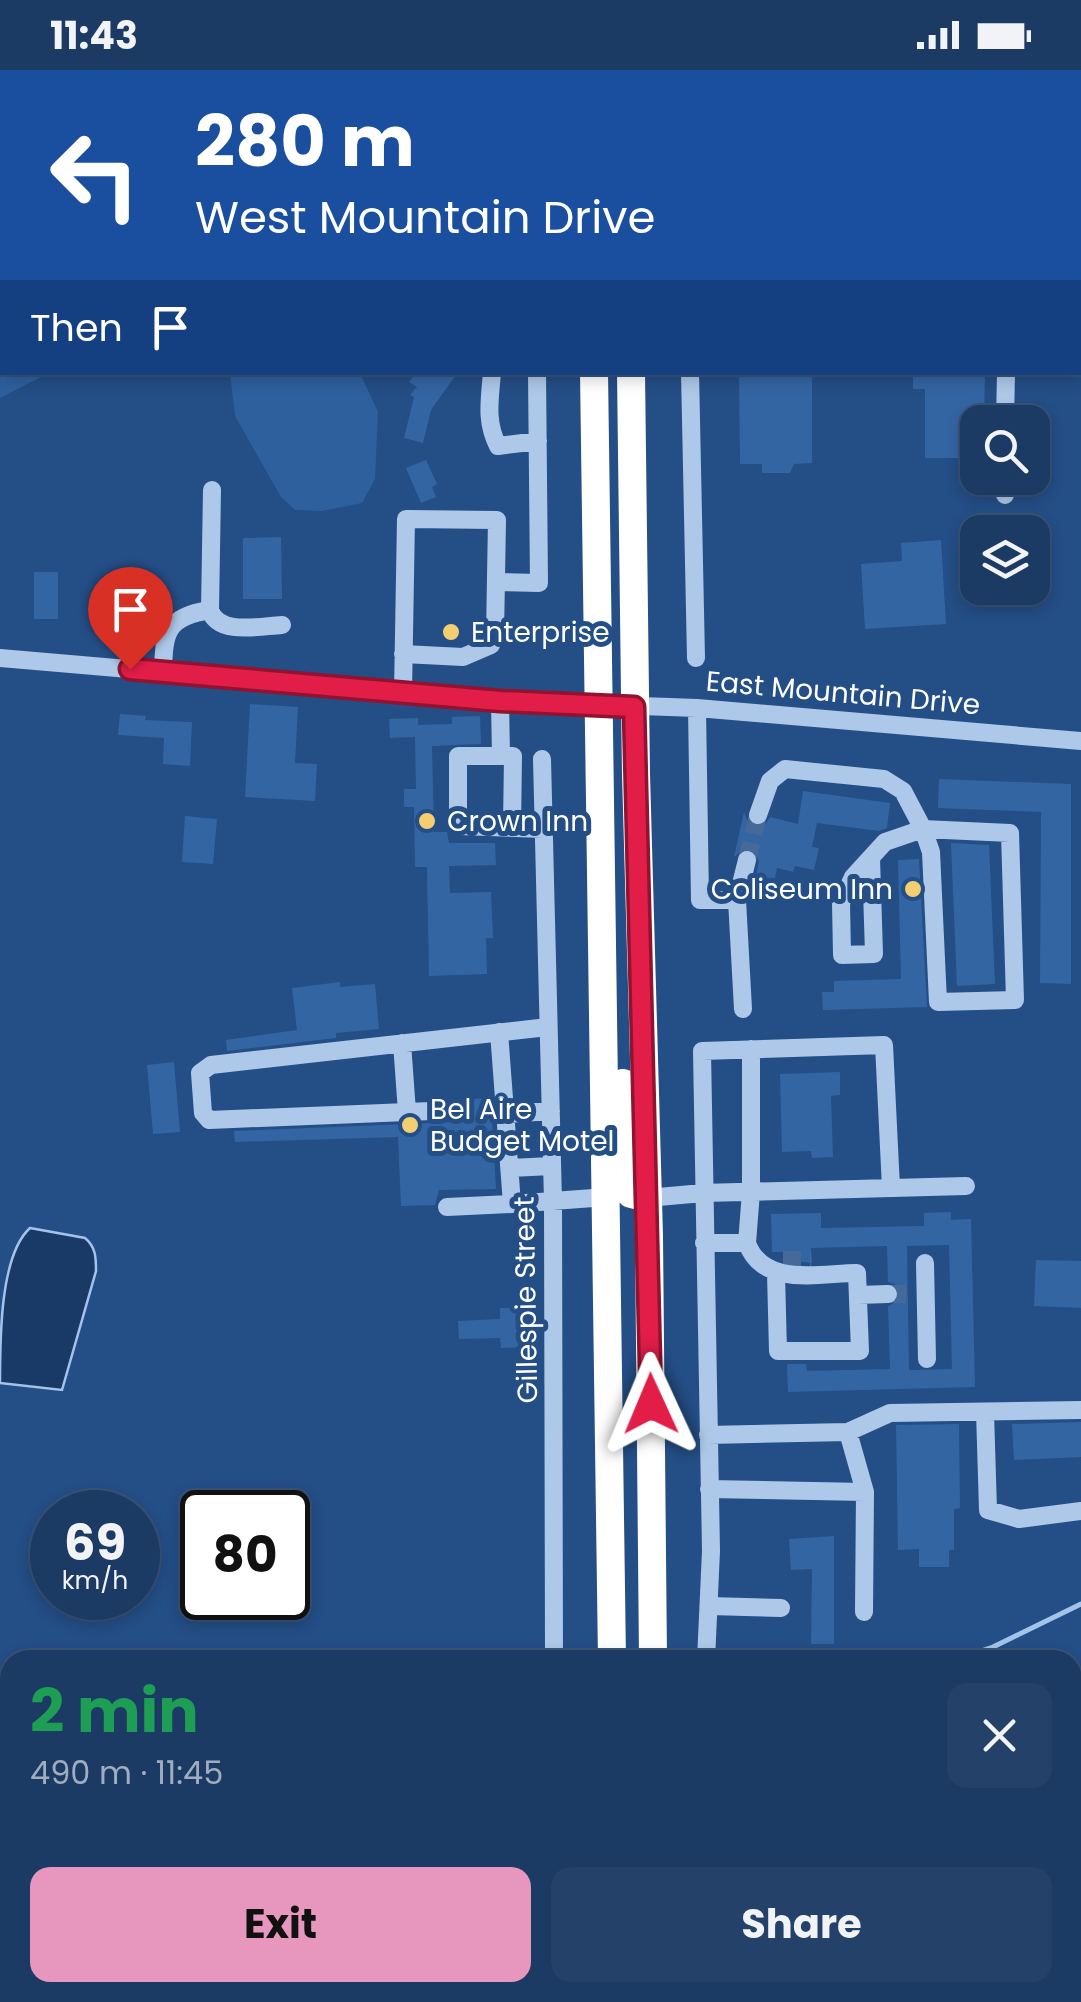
<!DOCTYPE html>
<html lang="en">
<head>
<meta charset="utf-8">
<style>
  :root { --surface:#1b3a64; --page:#24416a; --text:#f1f3f6; --muted:#a0adbf; --line:#395478; --accent:#e797bd }
  body { margin:0; font-family:Poppins,sans-serif; background:var(--page); color:var(--text); height:100vh; display:flex; flex-direction:column; font-size:38px; white-space:nowrap }
  * { box-sizing:border-box; margin:0 }
  p { font-size:32px; color:var(--muted) }
  .icon { flex:none; width:55px; height:55px; fill:none; stroke:currentColor; stroke-width:2; stroke-linecap:round; stroke-linejoin:round }
  .map { position:relative; flex:1; overflow:hidden }
  .details { position:absolute; left:0px; top:1580px; width:1082px; height:352px; display:flex; flex-direction:column; background:var(--surface); border-radius:30px 30px 0 0; box-shadow:0 5px 15px #0003,0 0 0 2px var(--line) }
  .details>* { flex:none }
  .guide { position:absolute; left:0px; top:0px; width:1082px; height:305px; box-shadow:0 5px 15px #0003,0 0 0 2px var(--line); background:#1a4fa0; color:#fff; overflow:hidden }
  .buttons { position:absolute; left:960px; top:335px; display:grid; gap:20px }
  .buttons a { display:grid; place-items:center; width:90px; height:90px; border-radius:20px; background:var(--surface); box-shadow:0 5px 15px #0003,0 0 0 2px var(--line); font-size:50px }
  .speed { position:absolute; left:30px; top:1420px; display:flex; gap:20px; font-size:50px; font-weight:700; text-align:center }
  .speed>* { display:grid; place-content:center; width:130px; height:130px; border-radius:50%; background:var(--surface); box-shadow:0 5px 15px #0003,0 0 0 2px var(--line); line-height:1 }
  .speed small { font-size:25px; font-weight:400 }
  .speed .limit { border:5px solid #111; border-radius:15px; background:#fff; color:#111 }
  .pin { position:absolute; display:grid; place-items:center; width:85px; height:85px; color:#fff; margin:-102px -42px; border-radius:50% 50% 50% 0; rotate:-45deg; box-shadow:0 0 10px #0007 }
  .pin .icon { rotate:45deg }
  .me { position:absolute; width:110px; margin:-55px; rotate:359deg; stroke-linejoin:round; filter:drop-shadow(0 0 8px #0008) }
  .turn { display:flex; align-items:center; gap:35px; height:210px; padding:0 30px; font-size:45px }
  .turn .icon { width:130px; height:130px; stroke-width:2.5 }
  .turn b { display:block; font-size:70px; line-height:85px }
  .then { display:flex; align-items:center; height:95px; padding:0 30px; background:#0003; gap:20px; font-size:38px }
  .round { display:grid; place-items:center; flex:none; width:105px; height:105px; border-radius:20px; background:var(--page) }
  .head { display:flex; align-items:center; justify-content:space-between; height:170px; padding:0 30px }
  h1 { font-size:60px; font-weight:700; line-height:75px; color:#1e9e55 }
  .cta { display:flex; gap:20px; margin-top:auto; padding:20px 30px }
  .cta a { flex:1; height:115px; border-radius:20px; background:var(--accent); color:#111; font-size:40px; font-weight:700; line-height:115px; text-align:center }
  .cta a+a { background:var(--page); color:var(--text) }
  .status { display:flex; justify-content:space-between; align-items:center; height:70px; padding:0 50px; background:var(--surface); direction:ltr }
  .status svg { height:28px; fill:currentColor }
  .map>svg:first-child { display:block }
  .green { fill:#2e609e }
  .water { fill:#193966; stroke:#a3c3ea; stroke-width:2.5 }
  .lines { fill:none; stroke-linecap:round; stroke-linejoin:round }
  .stream { stroke:#a3c3ea; stroke-width:5 }
  .building { fill:#3465a3; fill-rule:evenodd }
  .minor-tunnel { stroke:#456998; stroke-width:18; stroke-dasharray:18 9; stroke-linecap:butt }
  .minor { stroke:#aec8e9; stroke-width:18 }
  .highway { stroke:#fff; stroke-width:28 }
  .route-casing { stroke:#92132f; stroke-width:25 }
  .route { stroke:#e11d48; stroke-width:18 }
  .poi-dot { fill:#f3cf72; stroke:#244e86; stroke-width:4 }
  .labels { text-anchor:middle; dominant-baseline:central; stroke-width:10; stroke-linejoin:round; paint-order:stroke }
  .poi-label { font-size:28px; fill:#fff; stroke:#244e86; text-anchor:start }
  .street-label { font-size:28px; fill:#fff; stroke:#244e86 }
</style>
</head>
<body>
<div class="status"><b>11:43</b><svg viewBox="0 0 49 12"><path d="M0 12V9h3v3zM5 12V6h3v6zM10 12V3h3v9zM15 12V0h3v12zM26 1h20v11H26zM47 4h2v5h-2z"/></svg></div>
<div class="map">
<svg width="1081" height="1932" viewBox="0 0 1081 1932">
  <rect width="100%" height="100%" fill="#244e86"/>
  <!-- green -->
  <path class="green" d="M 2,43 L 2,302 L 49,303 L 0,328 Z
    M 230,303 L 360,303 L 378,342 L 375,409 L 362,433 L 322,441 L 295,440 L 281,427 L 235,346 Z"/>
  <!-- water -->
  <path class="water" d="M 30,1158 L 85,1168 C 96,1177 96,1188 96,1201 L 62,1320 L 0,1313 C 0,1268 0,1185 30,1158 Z"/>
  <g class="lines">
    <!-- stream -->
    <path class="stream" d="M 954,1590 L 993,1577 L 1081,1534"/>
  </g>
  <!-- building -->
  <path class="building" d="M 416,302 L 458,302 L 431,340 L 423,373 L 404,368 L 414,327 L 410,325 L 417,317 L 409,312 Z
    M 739,302 L 812,302 L 812,393 L 794,394 L 790,403 L 762,403 L 762,394 L 740,394 Z
    M 913,302 L 985,302 L 984,352 L 978,352 L 978,388 L 925,388 L 925,319 L 913,319 Z
    M 426,390 L 437,414 L 432,417 L 436,427 L 421,433 L 406,398 Z
    M 281,467 L 282,529 L 243,529 L 243,468 Z
    M 941,470 L 946,554 L 865,559 L 861,494 L 902,491 L 901,473 Z
    M 34,502 L 58,502 L 58,549 L 34,549 Z
    M 250,634 L 298,637 L 295,693 L 317,694 L 315,731 L 245,727 Z
    M 120,644 L 146,646 L 145,650 L 192,652 L 190,696 L 163,694 L 164,668 L 118,665 Z
    M 480,646 L 481,674 L 432,676 L 434,762 L 447,762 L 449,773 L 495,773 L 496,795 L 449,796 L 450,823 L 491,822 L 493,868 L 486,868 L 487,904 L 429,906 L 427,797 L 415,797 L 414,737 L 404,737 L 404,719 L 416,719 L 415,667 L 390,668 L 389,649 L 418,648 L 418,655 L 452,654 L 452,647 Z
    M 939,709 L 1071,714 L 1071,914 L 1040,913 L 1041,742 L 938,738 Z
    M 803,721 L 890,733 L 887,758 L 879,761 L 817,753 L 812,777 L 819,778 L 814,800 L 795,796 L 793,802 L 777,798 L 774,813 L 755,809 L 759,792 L 756,782 L 745,778 L 734,787 L 744,742 L 748,752 L 755,757 L 765,755 L 770,747 L 798,754 Z
    M 185,746 L 217,749 L 213,794 L 182,792 Z
    M 951,773 L 989,775 L 995,914 L 957,916 Z
    M 919,789 L 927,937 L 823,940 L 822,922 L 834,922 L 834,911 L 901,909 L 898,790 Z
    M 340,912 L 340,917 L 375,914 L 379,959 L 336,963 L 336,968 L 227,981 L 226,970 L 297,960 L 292,918 Z
    M 174,992 L 180,1062 L 153,1064 L 147,995 Z
    M 840,1002 L 840,1025 L 831,1026 L 833,1087 L 812,1088 L 811,1081 L 782,1082 L 780,1004 Z
    M 491,1028 L 496,1119 L 439,1120 L 435,1135 L 401,1136 L 398,1067 L 235,1072 L 234,1061 L 456,1052 L 471,1048 L 471,1029 Z
    M 951,1142 L 951,1150 L 971,1149 L 975,1317 L 788,1322 L 787,1294 L 806,1294 L 807,1301 L 890,1299 L 888,1236 L 898,1231 L 900,1223 L 895,1214 L 888,1212 L 887,1176 L 811,1178 L 812,1193 L 783,1190 L 783,1182 L 772,1182 L 771,1144 L 821,1143 L 821,1158 L 924,1156 L 924,1143 ZM 949,1175 L 952,1299 L 909,1300 L 907,1176 Z
    M 1036,1190 L 1081,1191 L 1081,1238 L 1034,1236 Z
    M 532,1237 L 532,1252 L 538,1251 L 538,1265 L 532,1265 L 532,1277 L 501,1278 L 500,1268 L 459,1269 L 458,1251 L 500,1249 L 500,1238 Z
    M 1081,1352 L 1081,1387 L 1014,1390 L 1012,1354 Z
    M 959,1354 L 960,1438 L 954,1439 L 954,1480 L 949,1480 L 949,1497 L 919,1497 L 919,1479 L 898,1480 L 896,1355 Z
    M 834,1466 L 834,1574 L 811,1574 L 812,1499 L 791,1500 L 789,1469 Z"/>
  <g class="lines">
    <!-- minor-tunnel -->
    <path class="minor-tunnel" d="M 747,790 L 758,745
      M 783,1190 L 811,1190
      M 888,1224 L 908,1224"/>
    <!-- minor -->
    <path class="minor" d="M 534,0 L 534,2
      M 682,0 L 682,2
      M 783,0 L 796,2
      M 82,2 L 88,0
      M 323,2 L 358,0
      M 0,34 L 2,34
      M 1080,45 L 1081,46
      M 492,302 C 490,329 485,351 498,376 L 538,371
      M 690,302 L 696,588
      M 1005,352 L 1006,302
      M 1005,425 L 1005,408
      M 496,512 L 539,513 L 537,302
      M 210,540 C 218,566 260,556 282,555
      M 0,588 L 500,631 L 697,638 L 1081,671
      M 163,602 C 164,562 166,547 210,540 L 212,420
      M 403,622 L 406,449 L 497,450 L 495,565 L 491,575 L 463,587 L 403,584
      M 500,631 L 501,686 L 458,686 L 458,756 L 543,759
      M 697,638 L 700,830 L 737,830 L 747,790
      M 501,686 L 513,686 L 512,757
      M 542,689 L 553,1132 L 554,1590
      M 758,745 L 770,711 L 785,699 L 884,709 L 903,721 L 923,759 L 1010,763 L 1015,930 L 938,932 L 931,782 L 923,759 L 885,772 L 853,807 L 841,833 L 842,885 L 874,884 L 871,788
      M 737,830 L 743,939
      M 402,973 L 407,1042
      M 456,1040 L 209,1050 L 203,1043 L 200,1003 L 211,995 L 548,957
      M 506,1044 L 551,1041
      M 510,1098 L 552,1096
      M 647,1128 L 703,1123 L 966,1116
      M 512,1134 L 607,1127
      M 447,1137 L 512,1134 L 499,962
      M 704,1173 L 747,1173 C 763,1218 820,1203 857,1203 L 860,1281 L 778,1281 L 776,1204
      M 747,1173 L 751,1122 L 751,979
      M 925,1193 L 927,1289
      M 858,1225 L 888,1224
      M 985,1342 L 988,1440 L 1019,1449 L 1081,1441
      M 848,1362 L 865,1422 L 864,1542
      M 708,1365 L 848,1362 L 890,1343 L 1081,1340
      M 709,1419 L 865,1422
      M 709,1536 L 781,1538
      M 706,1590 L 711,1481 L 702,981 L 884,975 L 891,1118
      M 1072,1859 L 1081,1829
      M 364,1922 L 400,1932
      M 239,1932 L 350,1922
      M 487,1932 L 490,1922
      M 643,1932 L 645,1922
      M 1052,1932 L 1055,1922"/>
    <!-- highway -->
    <path class="highway" d="M 600,0 L 602,2
      M 628,2 L 629,0
      M 594,302 L 612,1590
      M 631,302 L 636,704 L 649,1166 L 653,1590
      M 623,1013 L 627,1115 L 631,1124 L 647,1128
      M 544,1932 L 547,1922
      M 586,1932 L 589,1922"/>
  </g>
  <g class="lines">
    <defs>
      <path id="route" d="M 130,599 L 500,631 L 634,637 L 651,1334"/>
    </defs>
    <!-- route casing -->
    <use href="#route" class="route-casing"/>
    <!-- route -->
    <use href="#route" class="route"/>
  </g>
  <!-- markers -->
  <g class="poi-dot">
    <circle cx="451" cy="562" r="10"/>
    <circle cx="427" cy="751" r="10"/>
    <circle cx="913" cy="819" r="10"/>
    <circle cx="410" cy="1055" r="10"/>
  </g>
  <g class="labels">
    <!-- poi labels -->
    <g class="poi-label">
      <text x="471" y="562">Enterprise</text>
      <text x="447" y="751">Crown Inn</text>
      <text x="893" y="819" text-anchor="end">Coliseum Inn</text>
      <text x="430" y="1039">Bel Aire<tspan x="430" dy="32">Budget Motel</tspan></text>
    </g>
    <!-- street labels -->
    <g class="street-label">
      <text transform="translate(843 623) rotate(5)">East Mountain Drive</text>
      <text transform="translate(526 1230) rotate(-91)">Gillespie Street</text>
    </g>
  </g>
</svg>
<div class="buttons">
<a><svg class="icon" aria-label="search" viewBox="0 0 24 24"><circle cx="10" cy="10" r="6"/><path d="M15 15l6 6"/></svg></a>
<a><svg class="icon" aria-label="layers" viewBox="0 0 24 24"><path d="M12 4l9 5-9 5-9-5zM3 14l9 5 9-5"/></svg></a>
</div>
<div class="speed"><div>69<small>km/h</small></div><div class="limit">80</div></div>
<div class="pin" style="left:130px;top:599px;background:#d93025"><svg class="icon" aria-label="arrive" viewBox="0 0 24 24"><path d="M6 21V4h12l-3 4 3 4H6"/></svg></div>
<svg class="me" style="left:651px;top:1334px" viewBox="-20 -20 40 40"><path d="M0-17L14 15 0 8-14 15z" fill="#e11d48" stroke="#fff" stroke-width="4"/></svg>
<div class="guide">
<div class="turn"><svg class="icon" aria-label="left" viewBox="0 0 24 24"><path d="M17 20v-9H6M10 6l-5 5 5 5"/></svg><div><b>280 m</b>West Mountain Drive</div></div>
<div class="then">Then<svg class="icon" aria-label="arrive" viewBox="0 0 24 24"><path d="M6 21V4h12l-3 4 3 4H6"/></svg></div>
</div>
<section class="details">
<div class="head"><div><h1>2 min</h1><p>490 m · 11:45</p></div><a class="round"><svg class="icon" aria-label="close" viewBox="0 0 24 24"><path d="M6 6l12 12M18 6L6 18"/></svg></a></div>
<div class="cta"><a>Exit</a><a>Share</a></div>
</section>
</div>
</body>
</html>
